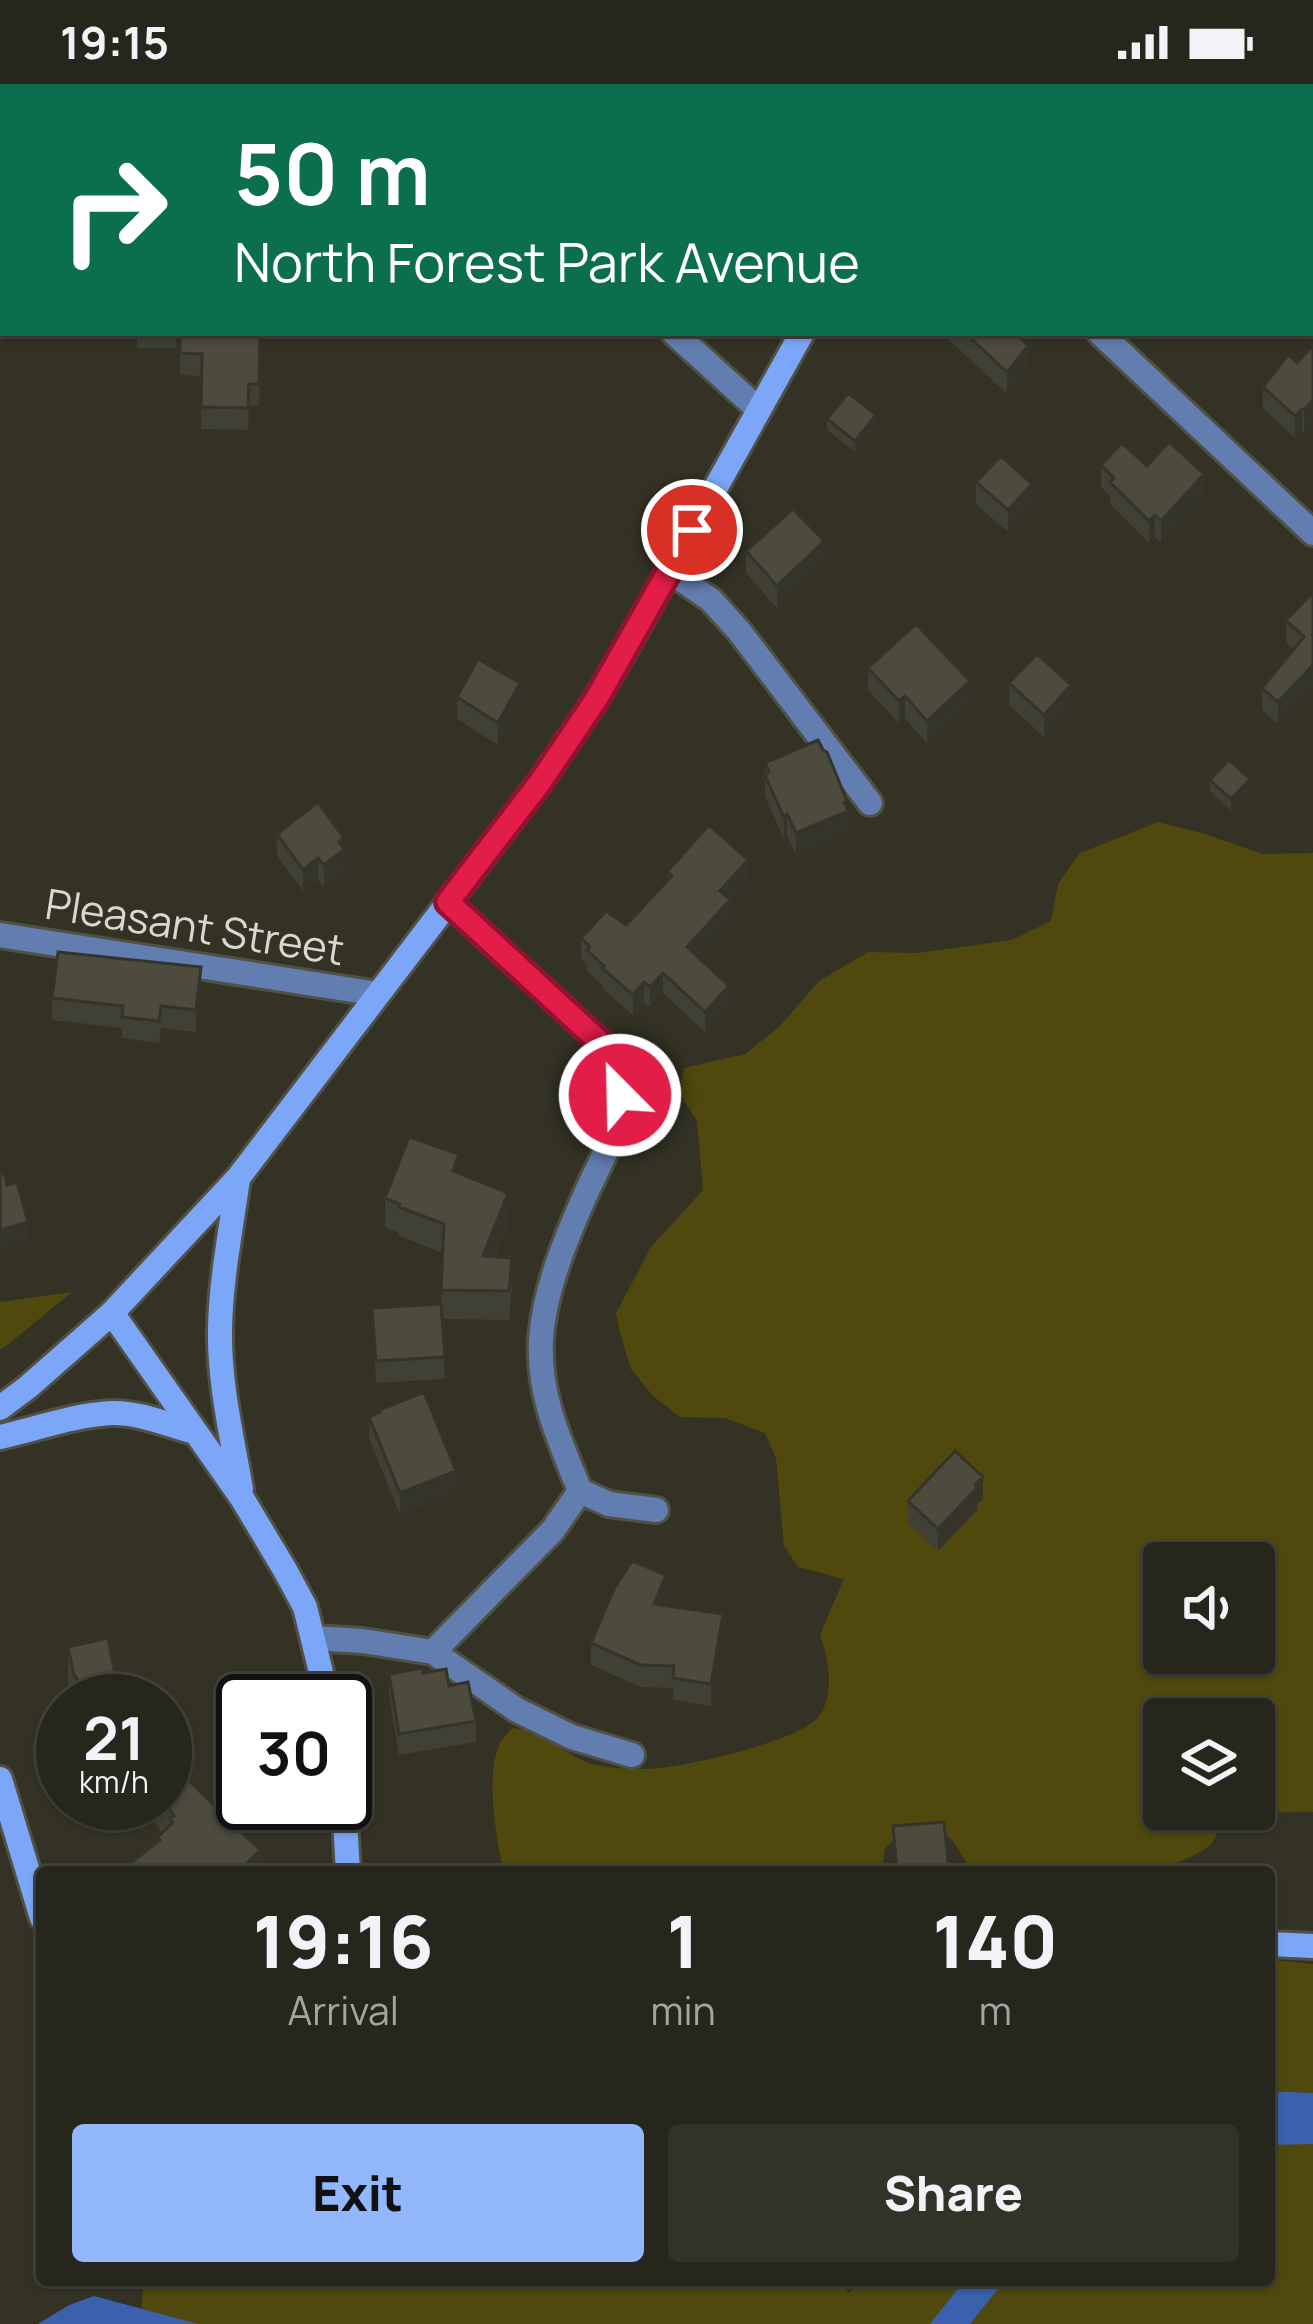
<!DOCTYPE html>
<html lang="en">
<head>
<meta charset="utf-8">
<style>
  :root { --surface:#26261c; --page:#323229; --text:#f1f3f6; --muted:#a4a5a3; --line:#42433b; --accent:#92b7fd }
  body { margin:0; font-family:Manrope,sans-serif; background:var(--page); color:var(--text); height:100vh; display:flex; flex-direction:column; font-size:45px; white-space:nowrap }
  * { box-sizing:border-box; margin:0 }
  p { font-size:39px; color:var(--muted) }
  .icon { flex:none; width:66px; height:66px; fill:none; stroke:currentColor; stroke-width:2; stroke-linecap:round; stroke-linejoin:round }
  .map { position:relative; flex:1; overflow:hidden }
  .side { position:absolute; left:36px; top:1782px; width:1239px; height:420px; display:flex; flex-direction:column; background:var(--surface); border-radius:12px; box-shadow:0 3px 9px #0004,0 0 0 3px var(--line) }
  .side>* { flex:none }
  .banner { position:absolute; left:0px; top:0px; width:1314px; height:252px; box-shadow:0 3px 9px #0004,0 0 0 3px var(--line); background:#0b6e4f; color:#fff; overflow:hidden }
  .controls { position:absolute; left:1143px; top:1458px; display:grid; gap:24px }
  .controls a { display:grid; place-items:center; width:132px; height:132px; border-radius:12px; background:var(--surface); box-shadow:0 3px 9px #0004,0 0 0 3px var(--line); font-size:60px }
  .speed { position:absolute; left:36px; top:1590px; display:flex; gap:24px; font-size:60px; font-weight:700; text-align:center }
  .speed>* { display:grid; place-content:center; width:156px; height:156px; border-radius:50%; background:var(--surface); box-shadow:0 3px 9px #0004,0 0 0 3px var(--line); line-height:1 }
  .speed small { font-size:30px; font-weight:400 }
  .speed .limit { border:6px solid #111; border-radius:18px; background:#fff; color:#111 }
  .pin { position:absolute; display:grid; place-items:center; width:102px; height:102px; color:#fff; margin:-51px; border:6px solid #fff; border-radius:50%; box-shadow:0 3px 12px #0007 }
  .me { position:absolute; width:132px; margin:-66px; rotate:337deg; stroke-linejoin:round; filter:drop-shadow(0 0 9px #0008) }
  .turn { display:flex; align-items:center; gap:42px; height:252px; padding:0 36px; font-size:54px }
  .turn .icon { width:156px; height:156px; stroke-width:2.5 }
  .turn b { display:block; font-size:84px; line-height:102px }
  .eta { display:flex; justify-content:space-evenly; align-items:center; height:204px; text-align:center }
  .eta b { font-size:72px; font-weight:800; line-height:84px }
  .cta { display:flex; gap:24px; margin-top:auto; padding:24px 36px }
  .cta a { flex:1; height:138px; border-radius:12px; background:var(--accent); color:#111; font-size:48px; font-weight:800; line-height:138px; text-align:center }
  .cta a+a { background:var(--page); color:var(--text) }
  .status { display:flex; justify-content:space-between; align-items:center; height:84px; padding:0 60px; background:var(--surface); direction:ltr }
  .status svg { height:33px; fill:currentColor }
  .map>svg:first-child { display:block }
  .green { fill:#4f490e; fill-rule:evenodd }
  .water { fill:#3b61ae }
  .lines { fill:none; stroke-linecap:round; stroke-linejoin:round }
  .street-casing { stroke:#515044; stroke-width:30 }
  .secondary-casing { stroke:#515044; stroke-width:30 }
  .street { stroke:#627db0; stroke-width:24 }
  .secondary { stroke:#7ca7f9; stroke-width:24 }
  .wall { fill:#414034 }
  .shaded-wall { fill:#35342b }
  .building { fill:#4c4b3d; stroke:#35342b; stroke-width:3 }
  .route-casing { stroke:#92132f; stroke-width:30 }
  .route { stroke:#e11d48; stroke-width:21 }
  .labels { text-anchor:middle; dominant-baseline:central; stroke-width:10; stroke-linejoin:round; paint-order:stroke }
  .street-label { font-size:42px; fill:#d9d8d0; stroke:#333225 }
</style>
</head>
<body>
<div class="status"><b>19:15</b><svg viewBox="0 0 49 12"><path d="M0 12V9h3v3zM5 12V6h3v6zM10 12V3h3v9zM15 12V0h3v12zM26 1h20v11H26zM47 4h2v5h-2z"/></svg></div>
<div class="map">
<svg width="1313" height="2240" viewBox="0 0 1313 2240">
  <rect width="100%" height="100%" fill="#333225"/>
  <!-- green -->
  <path class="green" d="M 1158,738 L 1202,749 L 1263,770 L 1313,769 L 1313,1728 C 1283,1727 1250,1730 1221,1740 C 1218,1746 1216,1753 1212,1759 C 1205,1769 1169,1781 1156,1788 L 973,1788 L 952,1756 L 938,1745 L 898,1750 L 885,1765 L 882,1788 L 504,1788 C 496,1756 485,1690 500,1659 C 501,1656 510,1647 512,1644 C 545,1646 566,1674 596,1681 C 615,1685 642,1686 661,1684 C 694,1680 800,1657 819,1632 C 835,1611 829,1574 820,1551 L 844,1495 L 798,1483 L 784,1462 L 776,1374 L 765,1349 L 725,1334 L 680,1333 L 653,1312 L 631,1285 L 620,1249 L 616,1229 L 651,1163 L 703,1106 L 697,1037 L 679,1009 L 684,984 L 745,970 L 780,942 L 819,897 L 868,868 L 918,869 L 1011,856 L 1051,837 L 1058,800 L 1080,769 ZM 1164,1479 L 1254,1479 L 1254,1569 L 1164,1569 ZM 1164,1635 L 1254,1635 L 1254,1725 L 1164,1725 Z
    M 72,1208 L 10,1259 L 0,1266 L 0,1218 Z
    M 1269,1876 L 1313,1880 L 1313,2240 L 141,2240 L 143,2196 L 841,2196 L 848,2209 L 865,2196 L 1269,2196 Z"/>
  <!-- water -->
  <path class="water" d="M 1287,2008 L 1313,2009 L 1313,2060 L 1269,2061 L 1269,2009 Z
    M 965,2196 L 1005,2196 L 970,2240 L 930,2240 Z
    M 94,2212 L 198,2240 L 38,2240 L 69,2221 Z"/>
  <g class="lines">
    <defs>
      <path id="street" d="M 674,249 L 759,326
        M 1100,249 L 1313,449
        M 669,487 L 711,516 L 739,547 L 870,719
        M 448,818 L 602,960 C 612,976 620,992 620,1011 C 620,1045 601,1077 587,1107 C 567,1152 544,1206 541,1256 C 538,1312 560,1357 580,1407 L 609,1420 L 656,1426
        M 0,851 L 378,910
        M 314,1554 L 363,1557 L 433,1568 L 517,1626 L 572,1653 L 632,1671
        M 433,1568 L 553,1446 L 580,1407"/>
      <path id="secondary" d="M 937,3 L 938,0
        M 238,1095 C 231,1145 221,1195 220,1245 C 219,1299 232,1353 241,1405
        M 112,1229 L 242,1414 L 285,1486 L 305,1523 L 328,1617
        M 0,1324 L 28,1303 L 112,1229 L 238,1094 L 541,697 L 597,614 L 629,559 L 802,249
        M 0,1353 C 36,1345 74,1331 111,1329 C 139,1328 168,1341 194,1348
        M 0,1695 L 42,1834
        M 344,1719 L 348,1788
        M 1269,1860 L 1313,1862"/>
    </defs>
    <!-- street casing -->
    <use href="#street" class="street-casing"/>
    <!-- secondary casing -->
    <use href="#secondary" class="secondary-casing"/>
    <!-- street -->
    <use href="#street" class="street"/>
    <!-- secondary -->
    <use href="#secondary" class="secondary"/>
  </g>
  <!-- wall -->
  <path class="wall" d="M 190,0 L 238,0 L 235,3 L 192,3 Z
    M 476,0 L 558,0 L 556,3 L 480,3 Z
    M 137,249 L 176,249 L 176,264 L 137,264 Z
    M 180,249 L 260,249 L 259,321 L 249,322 L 248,346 L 201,345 L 201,292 L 180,291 Z
    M 942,249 L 1032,249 L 1025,259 L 1028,284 L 1007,310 Z
    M 1313,261 L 1313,338 L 1304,348 L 1302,346 L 1295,354 L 1263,324 L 1263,303 L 1297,279 Z
    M 827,335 L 876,342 L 855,368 L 827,346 Z
    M 1101,381 L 1147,382 L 1204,412 L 1161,458 L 1155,453 L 1149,459 L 1110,420 L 1110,412 L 1101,403 Z
    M 976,398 L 1032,422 L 1008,448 L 976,420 Z
    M 746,467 L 824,479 L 777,524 L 746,489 Z
    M 1313,508 L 1313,603 L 1278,640 L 1262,626 L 1262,604 L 1293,566 L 1286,558 L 1286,536 Z
    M 868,584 L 970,619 L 927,659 L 905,634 L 899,639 L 868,606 Z
    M 1009,599 L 1071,623 L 1044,653 L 1009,621 Z
    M 457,613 L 520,621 L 498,661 L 457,635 Z
    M 765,679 L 847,725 L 848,749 L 796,771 L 787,752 L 784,756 L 765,712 Z
    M 1210,696 L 1250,706 L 1231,727 L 1210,707 Z
    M 277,750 L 344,754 L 345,787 L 324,803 L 318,796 L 303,807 L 277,772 Z
    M 667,788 L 748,796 L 730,817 L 730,837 L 697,873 L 729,923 L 705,948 L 663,909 L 650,923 L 644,919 L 633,931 L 602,904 L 602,901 L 587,887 L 587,881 L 581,874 L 581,854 L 626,841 L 667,798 Z
    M 201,905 L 196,948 L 161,944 L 159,959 L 122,954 L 122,944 L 52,936 L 52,914 Z
    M 459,1089 L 508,1138 L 495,1173 L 512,1203 L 509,1236 L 442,1235 L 445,1295 L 376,1299 L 372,1224 L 441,1220 L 443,1169 L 399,1152 L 399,1149 L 385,1143 L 385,1114 Z
    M 369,1333 L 456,1409 L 400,1431 L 369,1354 Z
    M 983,1415 L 977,1420 L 977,1426 L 938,1467 L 908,1439 L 908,1417 Z
    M 666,1513 L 662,1522 L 723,1552 L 711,1622 L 673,1616 L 673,1604 L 641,1603 L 591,1581 L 591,1559 Z
    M 68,1563 L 117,1602 L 156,1617 L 73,1617 L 68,1597 Z
    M 423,1589 L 476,1637 L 476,1658 L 399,1671 L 389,1610 L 389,1590 Z
    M 197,1705 L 260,1788 L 124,1788 L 124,1784 L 158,1757 L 158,1753 L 162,1749 L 141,1719 L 165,1719 Z"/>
  <!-- shaded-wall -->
  <path class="shaded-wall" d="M 215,0 L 238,0 L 235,3 L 213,3 Z
    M 414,0 L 433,0 L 430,3 L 411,3 Z
    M 538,0 L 558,0 L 556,3 L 535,3 Z
    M 1017,249 L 1032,249 L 1016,272 Z
    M 1028,262 L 1028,284 L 1007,310 L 1007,288 Z
    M 1313,316 L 1313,338 L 1304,348 L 1304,326 Z
    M 1302,325 L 1302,346 L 1295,354 L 1295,332 Z
    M 876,331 L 876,342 L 855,368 L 855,357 Z
    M 1204,390 L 1204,412 L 1161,458 L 1161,437 Z
    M 1032,400 L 1032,422 L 1008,448 L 1008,426 Z
    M 1155,431 L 1155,453 L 1149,459 L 1149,437 Z
    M 824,457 L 824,479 L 777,524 L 777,502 Z
    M 1313,581 L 1313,603 L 1278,640 L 1278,618 Z
    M 970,597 L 970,619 L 927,659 L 927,637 Z
    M 520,599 L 520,621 L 498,661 L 498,639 Z
    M 1071,601 L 1071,623 L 1044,653 L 1044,631 Z
    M 905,612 L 905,634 L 899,639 L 899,617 Z
    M 1250,695 L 1250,706 L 1231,727 L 1231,715 Z
    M 847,717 L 848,749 L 796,771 L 796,749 Z
    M 787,730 L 787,752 L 784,756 L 784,734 Z
    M 344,754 L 345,787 L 324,803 L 324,781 L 339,758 Z
    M 318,774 L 318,796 L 303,807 L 303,786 Z
    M 748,776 L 748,796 L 730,817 L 730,837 L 687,884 L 687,863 L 720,807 Z
    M 201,883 L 201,905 L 196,948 L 196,926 Z
    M 663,889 L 663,909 L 650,923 L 650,903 Z
    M 644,898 L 644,919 L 633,931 L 633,911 Z
    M 729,902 L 729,923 L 705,948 L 705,928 Z
    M 508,1109 L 508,1138 L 483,1201 L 483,1172 Z
    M 28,1138 L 28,1160 L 0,1168 L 0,1146 Z
    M 456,1387 L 456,1409 L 400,1431 L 400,1409 Z
    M 983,1393 L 983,1415 L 977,1420 L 977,1426 L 938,1467 L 938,1445 Z
    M 666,1491 L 666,1513 L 654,1542 L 654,1520 Z
    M 723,1530 L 723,1552 L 711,1622 L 711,1600 Z
    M 197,1676 L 197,1710 L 180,1688 Z
    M 260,1766 L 260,1788 L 238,1788 Z"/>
  <!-- building -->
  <path class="building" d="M 340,0 L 414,0 L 411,3 L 337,3 Z
    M 499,0 L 538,0 L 535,3 L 503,3 Z
    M 1116,0 L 1202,0 L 1206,3 L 1120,3 Z
    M 137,249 L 176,249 L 176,253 L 137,253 Z
    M 180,249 L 260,249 L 259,300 L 249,300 L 248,324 L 201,323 L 202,270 L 180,269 Z
    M 965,249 L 1017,249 L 1028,262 L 1007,288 Z
    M 1313,261 L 1313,316 L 1304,326 L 1302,325 L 1295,332 L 1263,303 L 1288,271 L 1297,279 Z
    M 848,309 L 876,331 L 855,357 L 827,335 Z
    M 1169,358 L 1204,390 L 1161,437 L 1155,431 L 1149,437 L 1110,398 L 1114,394 L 1101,381 L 1122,359 L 1147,382 Z
    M 1001,372 L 1032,400 L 1008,426 L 976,398 Z
    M 793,425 L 824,457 L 777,502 L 746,467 Z
    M 1313,508 L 1313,581 L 1278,618 L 1262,604 L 1304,553 L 1286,536 Z
    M 916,540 L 970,597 L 927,637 L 905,612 L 899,617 L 868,584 Z
    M 1037,570 L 1071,601 L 1044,631 L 1009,599 Z
    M 478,575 L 520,599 L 498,639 L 457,613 Z
    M 818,656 L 823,666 L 827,668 L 847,717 L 844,718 L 848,727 L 796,749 L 787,730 L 784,734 L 765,691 L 769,688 L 765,679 Z
    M 1229,676 L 1250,695 L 1231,715 L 1210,696 Z
    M 318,718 L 344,754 L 339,758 L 345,765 L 324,781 L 318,774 L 303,786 L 277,750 Z
    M 709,741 L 748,776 L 720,807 L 730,816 L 687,863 L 729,902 L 705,928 L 663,889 L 650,903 L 644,898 L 633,911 L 602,884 L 604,882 L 587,866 L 590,863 L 581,854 L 606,827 L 626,841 L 672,792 L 667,788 Z
    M 58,868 L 201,883 L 196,926 L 161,922 L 159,937 L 122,933 L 123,922 L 52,914 Z
    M 409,1053 L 459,1070 L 453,1087 L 508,1109 L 483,1172 L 512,1174 L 509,1207 L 441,1206 L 444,1140 L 399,1123 L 400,1120 L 385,1114 Z
    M 4,1089 L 7,1101 L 17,1098 L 28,1138 L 0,1146 L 0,1090 Z
    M 441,1220 L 445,1273 L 376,1277 L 372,1224 Z
    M 424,1308 L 456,1387 L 400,1409 L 369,1333 L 380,1328 L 379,1326 Z
    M 955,1367 L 983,1393 L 975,1401 L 977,1404 L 938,1445 L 908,1417 Z
    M 632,1477 L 666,1491 L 654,1520 L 723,1530 L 711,1600 L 673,1594 L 674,1582 L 641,1581 L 591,1559 L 614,1505 Z
    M 108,1554 L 117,1602 L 136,1589 L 156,1617 L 93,1617 L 74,1591 L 68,1563 Z
    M 423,1584 L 423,1589 L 446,1585 L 449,1602 L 468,1598 L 476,1637 L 399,1650 L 389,1590 Z
    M 165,1630 L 197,1676 L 180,1688 L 260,1766 L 238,1788 L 127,1788 L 124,1784 L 160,1756 L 158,1753 L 173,1738 L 170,1735 L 174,1732 L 165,1719 Z
    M 944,1738 L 949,1788 L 897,1788 L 893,1742 Z"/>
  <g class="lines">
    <defs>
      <path id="route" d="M 620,1011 L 615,980 L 602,960 L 448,818 L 541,697 L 597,614 L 692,446"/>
    </defs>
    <!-- route casing -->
    <use href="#route" class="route-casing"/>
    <!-- route -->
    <use href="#route" class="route"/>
  </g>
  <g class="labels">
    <!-- street labels -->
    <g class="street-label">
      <text transform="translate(195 842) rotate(9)">Pleasant Street</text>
    </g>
  </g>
</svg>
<div class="controls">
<a><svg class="icon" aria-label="sound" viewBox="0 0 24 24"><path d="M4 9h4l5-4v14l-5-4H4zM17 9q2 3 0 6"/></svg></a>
<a><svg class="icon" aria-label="layers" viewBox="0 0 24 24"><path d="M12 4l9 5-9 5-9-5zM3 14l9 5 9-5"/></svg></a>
</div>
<div class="speed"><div>21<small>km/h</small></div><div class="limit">30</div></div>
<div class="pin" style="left:692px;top:446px;background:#d93025"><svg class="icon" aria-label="arrive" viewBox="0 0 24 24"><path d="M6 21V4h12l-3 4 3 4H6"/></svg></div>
<svg class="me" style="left:620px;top:1011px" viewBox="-20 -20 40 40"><circle r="17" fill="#e11d48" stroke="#fff" stroke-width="3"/><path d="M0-11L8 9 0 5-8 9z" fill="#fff"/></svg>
<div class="banner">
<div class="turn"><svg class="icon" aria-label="right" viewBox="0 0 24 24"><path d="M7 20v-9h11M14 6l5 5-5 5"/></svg><div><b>50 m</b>North Forest Park Avenue</div></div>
</div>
<section class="side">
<div class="eta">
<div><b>19:16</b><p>Arrival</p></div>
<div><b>1</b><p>min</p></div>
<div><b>140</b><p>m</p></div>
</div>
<div class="cta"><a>Exit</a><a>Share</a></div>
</section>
</div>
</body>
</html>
